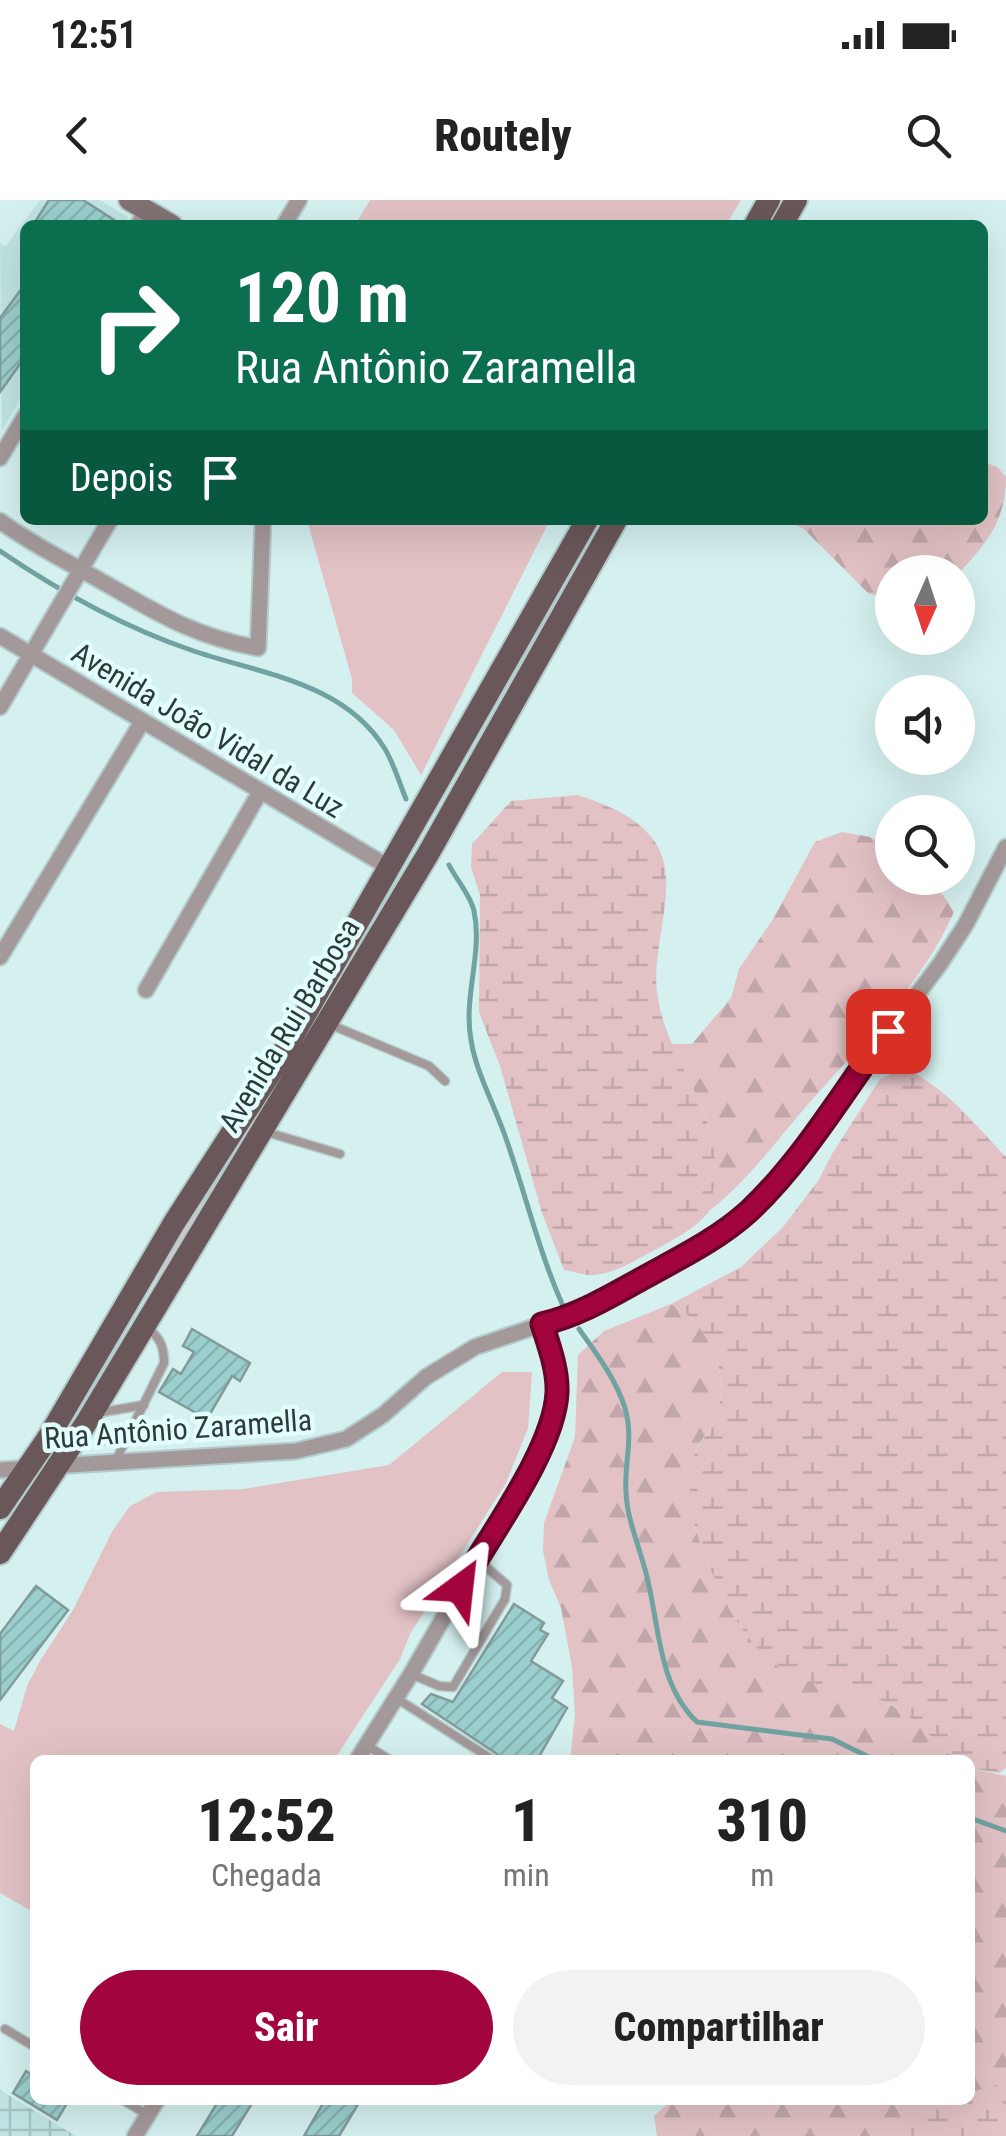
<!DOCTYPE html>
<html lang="pt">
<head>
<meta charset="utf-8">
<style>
  :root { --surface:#fff; --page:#f2f2f2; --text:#222; --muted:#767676; --accent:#a2043d }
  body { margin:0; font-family:"Roboto Condensed",sans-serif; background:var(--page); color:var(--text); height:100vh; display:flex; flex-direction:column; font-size:38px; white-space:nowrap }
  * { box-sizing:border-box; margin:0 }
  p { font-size:32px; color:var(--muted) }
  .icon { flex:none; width:55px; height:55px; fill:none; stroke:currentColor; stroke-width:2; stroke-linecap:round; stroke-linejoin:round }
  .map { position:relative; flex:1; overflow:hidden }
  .sheet { position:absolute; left:30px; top:1555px; width:945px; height:350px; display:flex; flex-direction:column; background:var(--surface); border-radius:15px; box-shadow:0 10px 40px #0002 }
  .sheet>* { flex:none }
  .hud { position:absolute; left:20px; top:20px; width:968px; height:305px; border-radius:15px; box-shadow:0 10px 40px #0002; background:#0b6e4f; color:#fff; overflow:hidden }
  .needle { width:65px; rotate:183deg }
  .tools { position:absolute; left:875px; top:355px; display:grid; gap:20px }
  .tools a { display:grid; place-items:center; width:100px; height:100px; border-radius:50%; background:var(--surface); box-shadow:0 10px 40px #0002; font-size:50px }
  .pin { position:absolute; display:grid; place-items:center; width:85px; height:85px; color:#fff; margin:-42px; border-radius:20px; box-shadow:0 5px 15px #0006 }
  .me { position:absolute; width:110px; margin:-55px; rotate:30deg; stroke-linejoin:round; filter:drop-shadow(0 0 8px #0008) }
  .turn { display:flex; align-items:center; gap:35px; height:210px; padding:0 50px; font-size:45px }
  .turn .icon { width:130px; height:130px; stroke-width:2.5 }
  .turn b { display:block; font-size:70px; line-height:85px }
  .then { display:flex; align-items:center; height:95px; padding:0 50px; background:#0003; gap:20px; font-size:38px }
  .eta { display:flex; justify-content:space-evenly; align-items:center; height:170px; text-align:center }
  .eta b { font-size:60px; font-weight:800; line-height:70px }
  .action { display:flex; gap:20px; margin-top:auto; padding:20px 50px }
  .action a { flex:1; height:115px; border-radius:60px; background:var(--accent); color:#fff; font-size:40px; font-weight:800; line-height:115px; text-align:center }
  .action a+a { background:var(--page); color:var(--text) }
  .status { display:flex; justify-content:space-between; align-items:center; height:70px; padding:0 50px; background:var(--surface); direction:ltr }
  .status svg { height:28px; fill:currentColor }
  header { display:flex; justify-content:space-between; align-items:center; height:130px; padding:0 50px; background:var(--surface); font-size:45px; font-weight:800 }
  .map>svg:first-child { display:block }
  .built { fill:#c0e4e3 }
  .industrial { fill:url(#industrial-grid) }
  .green { fill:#e2c2c5 }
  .forest { fill:url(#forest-firs) }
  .wetland { fill:url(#wetland-marsh) }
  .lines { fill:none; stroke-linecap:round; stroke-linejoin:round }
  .stream { stroke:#70a2a1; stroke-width:5 }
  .building { fill:url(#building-hatch); stroke:#819b9b; stroke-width:2.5 }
  .service-casing { stroke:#b3cccb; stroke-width:11 }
  .minor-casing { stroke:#b3cccb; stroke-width:19 }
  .secondary-casing { stroke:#b3cccb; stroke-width:24 }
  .primary-casing { stroke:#b3cccb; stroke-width:26 }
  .path { stroke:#8a9e9e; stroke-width:2.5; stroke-dasharray:10 5; stroke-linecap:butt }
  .service { stroke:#a4999a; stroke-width:8 }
  .minor { stroke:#a4999a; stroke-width:15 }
  .secondary { stroke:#827274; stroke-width:20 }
  .primary { stroke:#6a5759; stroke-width:22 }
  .route-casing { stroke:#690328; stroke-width:25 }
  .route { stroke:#a2043d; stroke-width:18 }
  .labels { text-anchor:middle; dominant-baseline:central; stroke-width:9; stroke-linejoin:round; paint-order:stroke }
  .street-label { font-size:30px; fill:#2f3a3a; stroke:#e1fdfc }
</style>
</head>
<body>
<div class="status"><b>12:51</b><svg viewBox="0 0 49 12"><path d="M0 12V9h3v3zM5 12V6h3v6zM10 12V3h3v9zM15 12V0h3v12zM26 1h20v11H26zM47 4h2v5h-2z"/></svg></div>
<header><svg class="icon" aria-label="back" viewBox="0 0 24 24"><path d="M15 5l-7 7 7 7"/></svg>Routely<svg class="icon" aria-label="search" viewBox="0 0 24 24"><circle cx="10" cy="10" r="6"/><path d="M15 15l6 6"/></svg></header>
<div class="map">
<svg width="1006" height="1936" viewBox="0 0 1006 1936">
  <defs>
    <pattern id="industrial-grid" width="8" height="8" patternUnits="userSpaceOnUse" patternTransform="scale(2.5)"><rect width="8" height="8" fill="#c0e4e3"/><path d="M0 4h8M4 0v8" fill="none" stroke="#a5c4c4"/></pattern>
    <pattern id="forest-firs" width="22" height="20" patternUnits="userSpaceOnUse" patternTransform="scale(2.5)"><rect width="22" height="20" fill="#e2c2c5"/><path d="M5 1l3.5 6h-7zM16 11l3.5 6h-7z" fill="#c2a7aa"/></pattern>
    <pattern id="wetland-marsh" width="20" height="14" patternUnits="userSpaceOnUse" patternTransform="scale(2.5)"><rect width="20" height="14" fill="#e2c2c5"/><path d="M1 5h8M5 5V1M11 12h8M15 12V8" fill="none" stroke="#c2a7aa"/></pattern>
    <pattern id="building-hatch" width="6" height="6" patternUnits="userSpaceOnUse" patternTransform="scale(2.5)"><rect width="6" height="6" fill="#9bcfcd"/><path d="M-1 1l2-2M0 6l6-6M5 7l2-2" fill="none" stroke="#86b2b1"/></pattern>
  </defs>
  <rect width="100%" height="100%" fill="#d4f0ef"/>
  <!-- built -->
  <path class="built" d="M 40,0 L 100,0 L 128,17 L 123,25 L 25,25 L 25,191 L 2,230 L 0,43 L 6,46 Z"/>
  <!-- industrial -->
  <path class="industrial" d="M 0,1890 L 76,1936 L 0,1936 Z"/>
  <!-- green -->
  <path class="green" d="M 370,0 L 741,0 L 726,25 L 355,25 Z
    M 307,320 L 550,320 L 421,575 L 394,530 L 352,493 L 352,479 Z
    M 257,911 L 262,915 L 217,992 L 146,1100 L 193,1011 Z
    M 502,1172 L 532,1172 L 528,1228 L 506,1283 L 410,1434 L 400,1459 L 334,1560 L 35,1560 L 35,1713 L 0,1693 L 0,1524 L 14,1531 L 27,1486 L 40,1461 L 73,1410 L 113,1330 L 130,1306 L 157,1292 L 244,1289 L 389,1265 Z"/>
  <!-- forest -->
  <path class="forest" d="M 983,261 L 998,268 L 1006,277 C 1006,320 987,343 958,374 L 892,372 L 892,397 L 869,394 L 805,330 L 789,320 L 982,320 Z
    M 842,632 L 870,637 L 892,650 L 892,678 C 931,678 934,679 954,712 C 921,786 862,843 809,903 C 776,941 749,980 709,1011 C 725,931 703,913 671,844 L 692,844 L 731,798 L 739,769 L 773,719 L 815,642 Z
    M 671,1104 C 712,1126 732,1177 715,1221 C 710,1232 698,1241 695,1253 C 689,1280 689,1310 698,1336 C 716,1389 747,1459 804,1480 C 833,1490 863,1490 891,1505 C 915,1518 936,1542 956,1560 L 570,1560 L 575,1514 L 572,1467 L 561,1408 L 549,1380 L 543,1351 L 544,1323 L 575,1237 L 578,1155 L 604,1131 Z
    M 970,1568 L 1006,1576 L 1006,1882 L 970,1893 Z
    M 672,1900 L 953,1900 L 876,1936 L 657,1936 L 654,1916 Z"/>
  <!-- wetland -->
  <path class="wetland" d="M 578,595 C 607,605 637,616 655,642 C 682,682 651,744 657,791 C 665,865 729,915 713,992 C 712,1000 711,1008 707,1014 C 695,1028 679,1036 664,1045 C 643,1056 618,1073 594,1075 C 585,1076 573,1071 564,1070 L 542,1013 L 500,866 L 479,812 L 480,695 L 471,667 L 472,644 L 511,601 Z
    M 905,868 C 950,891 972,922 1006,957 L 1006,1568 L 999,1573 L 970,1568 L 970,1560 L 956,1560 C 936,1542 915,1518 891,1505 C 863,1490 833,1490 803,1480 C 747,1459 716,1389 698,1336 C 689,1309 686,1280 695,1253 C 699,1241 710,1233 715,1221 C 732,1177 712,1126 671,1104 L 741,1067 L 783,1027 L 818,981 L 832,954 L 880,879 Z
    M 1006,1882 L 1006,1936 L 876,1936 C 905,1921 937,1900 970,1900 L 970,1893 Z"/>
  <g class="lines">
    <!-- stream -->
    <path class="stream" d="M 0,351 C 59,391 123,427 191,450 C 259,474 343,481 385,549 C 394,564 399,582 406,599
      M 449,665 C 456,679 471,696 474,711 C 483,753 463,797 471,840 C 476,872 493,902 504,933 C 525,991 538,1050 563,1106
      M 579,1129 C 596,1153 616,1179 625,1208 C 634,1240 624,1261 626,1292 C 627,1318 637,1340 644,1366 C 660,1418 655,1482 697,1522 L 832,1539 L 875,1560
      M 970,1618 L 1006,1631"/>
  </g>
  <!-- building -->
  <path class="building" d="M 49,0 L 83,0 L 122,25 L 33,25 Z
    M 25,84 L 25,157 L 0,192 L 0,118 Z
    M 192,1129 L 250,1163 L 240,1181 L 232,1176 L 207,1219 L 159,1192 L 173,1169 L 181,1174 L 194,1152 L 183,1146 Z
    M 36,1386 L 68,1410 L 0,1500 L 0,1434 Z
    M 514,1404 L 544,1423 L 540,1430 L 548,1434 L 531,1461 L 563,1481 L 552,1498 L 567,1508 L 537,1560 L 500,1560 L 497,1554 L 422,1504 L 431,1494 L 453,1502 Z
    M 26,1871 L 35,1877 L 35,1900 L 69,1900 L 57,1920 L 13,1893 Z
    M 219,1900 L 254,1900 L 232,1936 L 197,1936 Z
    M 325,1900 L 346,1900 L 357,1906 L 339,1936 L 304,1936 Z"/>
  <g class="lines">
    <defs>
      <path id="service" d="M 329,824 L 429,866 L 445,881
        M 263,931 L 340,954
        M 97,1213 L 144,1205
        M 116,1260 L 164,1163 C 164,1146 160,1138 147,1127
        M 411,1474 L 439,1486 L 453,1487 L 505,1399 L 507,1385 L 478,1360
        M 396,1498 L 493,1560
        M 366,1545 L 390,1560
        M 5,1829 L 35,1847
        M 123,1900 L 148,1915"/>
      <path id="minor" d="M 138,25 L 147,10
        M 284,25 L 299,0
        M 0,258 L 25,216
        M 0,321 C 30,343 62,359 94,377 C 153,410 190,436 258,448 L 263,320
        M 0,436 L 390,668
        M 0,507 L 110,320
        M 0,757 L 142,522
        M 146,790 L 260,592
        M 54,1266 L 296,1251 L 346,1239 L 383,1215 L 426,1177 L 475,1147 L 584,1110 L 715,1038 L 746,1013 L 774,985 L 940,764 L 966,724 L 1006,647
        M 0,1270 L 31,1268
        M 357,1560 L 411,1474 L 543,1245 C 561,1197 556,1172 542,1125
        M 135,1936 L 157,1900"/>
      <path id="secondary" d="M 129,0 L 172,25"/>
      <path id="primary" d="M 755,25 L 769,0
        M 782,25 L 796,0
        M 0,1308 L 48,1238 L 174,1023 L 282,855 L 587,320
        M 0,1353 L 88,1220 L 428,654 L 616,320"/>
    </defs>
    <!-- service casing -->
    <use href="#service" class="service-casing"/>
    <!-- minor casing -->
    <use href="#minor" class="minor-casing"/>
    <!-- secondary casing -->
    <use href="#secondary" class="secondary-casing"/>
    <!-- primary casing -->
    <use href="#primary" class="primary-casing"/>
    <!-- path -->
    <path class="path" d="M 102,1247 L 106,1241 L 103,1232"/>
    <!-- service -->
    <use href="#service" class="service"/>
    <!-- minor -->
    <use href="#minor" class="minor"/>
    <!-- secondary -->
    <use href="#secondary" class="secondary"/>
    <!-- primary -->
    <use href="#primary" class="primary"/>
  </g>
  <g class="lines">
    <defs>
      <path id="route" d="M 460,1388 C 489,1336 554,1250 557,1193 C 558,1170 549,1146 542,1124 C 580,1115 612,1095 645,1077 C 681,1057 718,1039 748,1012 C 802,962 844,890 888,831"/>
    </defs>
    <!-- route casing -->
    <use href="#route" class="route-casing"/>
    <!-- route -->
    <use href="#route" class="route"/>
  </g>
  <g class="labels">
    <!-- street labels -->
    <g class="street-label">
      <text transform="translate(208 530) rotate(31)">Avenida João Vidal da Luz</text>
      <text transform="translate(289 825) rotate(-59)">Avenida Rui Barbosa</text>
      <text transform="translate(178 1229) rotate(-4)">Rua Antônio Zaramella</text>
    </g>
  </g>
</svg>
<div class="tools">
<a><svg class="needle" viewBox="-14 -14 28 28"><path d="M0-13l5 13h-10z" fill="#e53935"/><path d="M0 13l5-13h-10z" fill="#767676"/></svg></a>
<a><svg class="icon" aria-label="sound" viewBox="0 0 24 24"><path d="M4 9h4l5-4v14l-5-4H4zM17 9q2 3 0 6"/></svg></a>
<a><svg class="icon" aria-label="search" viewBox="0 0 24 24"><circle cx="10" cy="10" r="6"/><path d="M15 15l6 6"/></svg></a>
</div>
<div class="pin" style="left:888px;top:831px;background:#d93025"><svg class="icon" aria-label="arrive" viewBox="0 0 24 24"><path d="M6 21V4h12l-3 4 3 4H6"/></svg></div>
<svg class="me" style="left:460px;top:1388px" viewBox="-20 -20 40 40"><path d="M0-17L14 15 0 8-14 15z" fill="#a2043d" stroke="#fff" stroke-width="4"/></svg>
<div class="hud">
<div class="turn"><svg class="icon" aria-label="right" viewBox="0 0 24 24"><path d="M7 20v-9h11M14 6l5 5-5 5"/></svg><div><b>120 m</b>Rua Antônio Zaramella</div></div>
<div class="then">Depois<svg class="icon" aria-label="arrive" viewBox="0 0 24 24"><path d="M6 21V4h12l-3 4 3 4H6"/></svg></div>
</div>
<section class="sheet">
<div class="eta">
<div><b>12:52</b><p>Chegada</p></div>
<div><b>1</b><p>min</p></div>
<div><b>310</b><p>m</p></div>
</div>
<div class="action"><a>Sair</a><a>Compartilhar</a></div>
</section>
</div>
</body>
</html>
